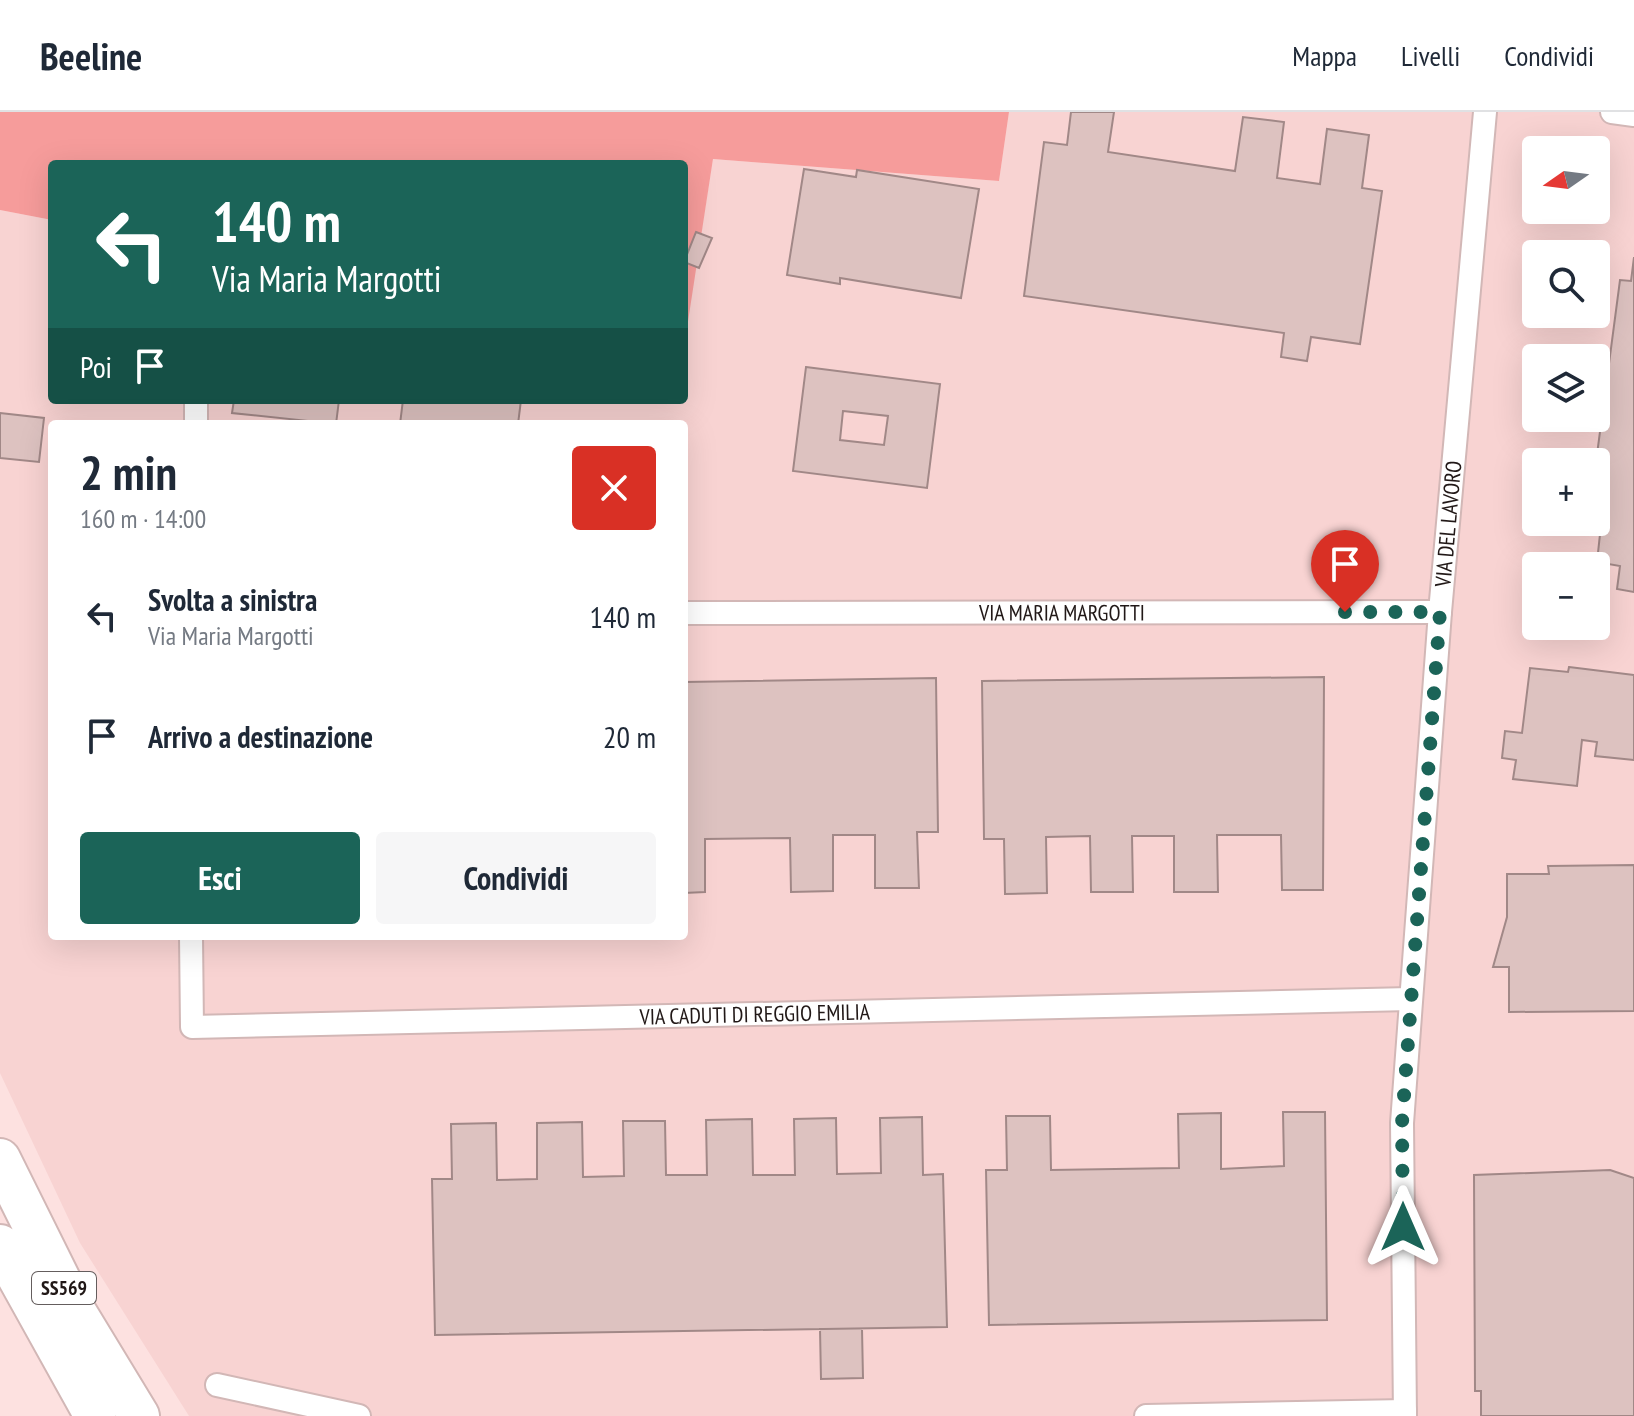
<!DOCTYPE html>
<html lang="it">
<head>
<meta charset="utf-8">
<style>
  :root { --surface:#fff; --page:#f6f6f7; --text:#1f2937; --muted:#747a83; --line:#e0e1e3; --accent:#1b6458 }
  body { margin:0; font-family:"PT Sans Narrow",sans-serif; background:var(--page); color:var(--text); height:100vh; display:flex; flex-direction:column; font-size:30px; white-space:nowrap }
  * { box-sizing:border-box; margin:0 }
  p { font-size:26px; color:var(--muted) }
  .icon { flex:none; width:44px; height:44px; fill:none; stroke:currentColor; stroke-width:2; stroke-linecap:round; stroke-linejoin:round }
  .map { position:relative; flex:1; overflow:hidden }
  .details { position:absolute; left:48px; top:308px; width:640px; height:520px; display:flex; flex-direction:column; background:var(--surface); border-radius:8px; box-shadow:0 8px 32px #0002 }
  .details>* { flex:none }
  .hud { position:absolute; left:48px; top:48px; width:640px; height:244px; border-radius:8px; box-shadow:0 8px 32px #0002; background:#1b6458; color:#fff; overflow:hidden }
  .needle { width:52px; rotate:256deg }
  .tools { position:absolute; left:1522px; top:24px; display:grid; gap:16px }
  .tools a { display:grid; place-items:center; width:88px; height:88px; border-radius:8px; background:var(--surface); box-shadow:0 8px 32px #0002; font-size:40px }
  .pin { position:absolute; display:grid; place-items:center; width:68px; height:68px; color:#fff; margin:-82px -34px; border-radius:50% 50% 50% 0; rotate:-45deg; box-shadow:0 0 8px #0007 }
  .pin .icon { rotate:45deg }
  .me { position:absolute; width:88px; margin:-44px; rotate:0deg; stroke-linejoin:round; filter:drop-shadow(0 0 6px #0008) }
  .turn { display:flex; align-items:center; gap:28px; height:168px; padding:0 32px; font-size:36px }
  .turn .icon { width:104px; height:104px; stroke-width:2.5 }
  .turn b { display:block; font-size:56px; line-height:68px }
  .then { display:flex; align-items:center; height:76px; padding:0 32px; background:#0003; gap:16px; font-size:30px }
  .round { display:grid; place-items:center; flex:none; width:84px; height:84px; border-radius:8px; background:var(--page) }
  .head { display:flex; align-items:center; justify-content:space-between; height:136px; padding:0 32px }
  h1 { font-size:48px; font-weight:700; line-height:60px }
  .button { display:flex; gap:16px; margin-top:auto; padding:16px 32px }
  .button a { flex:1; height:92px; border-radius:8px; background:var(--accent); color:#fff; font-size:32px; font-weight:700; line-height:92px; text-align:center }
  .button a+a { background:var(--page); color:var(--text) }
  ul { padding:0; list-style:none }
  li { display:flex; align-items:center; gap:24px; height:120px; padding:0 32px }
  li div { flex:1 }
  li b { display:block; font-size:30px }
  li em { font-style:normal }
  header { display:flex; align-items:center; gap:48px; box-sizing:border-box; height:112px; padding:0 40px; background:var(--surface); border-bottom:2px solid var(--line) }
  header strong { font-size:38px }
  nav { display:flex; gap:44px; margin-inline-start:auto; font-size:28px }
  .map>svg:first-child { display:block }
  .built { fill:#f8d3d2; fill-rule:evenodd }
  .green { fill:#f69c9b }
  .building { fill:#ddc2c0; stroke:#a18887; stroke-width:2; fill-rule:evenodd }
  .lines { fill:none; stroke-linecap:round; stroke-linejoin:round }
  .street-casing { stroke:#d2b7b6; stroke-width:26 }
  .highway-casing { stroke:#d2b7b6; stroke-width:44 }
  .street { stroke:#fff; stroke-width:22 }
  .highway { stroke:#fff; stroke-width:40 }
  .route { stroke:#1b6458; stroke-width:14; stroke-dasharray:0 25.2 }
  .labels { text-anchor:middle; dominant-baseline:central; stroke-width:7; stroke-linejoin:round; paint-order:stroke }
  .shield { fill:#fff; stroke:#645d5d; stroke-width:2 }
  .shield-label { font-size:20px; font-weight:bold; fill:#211817 }
  .street-label { font-size:22px; fill:#211817; stroke:#fff }
</style>
</head>
<body>
<header>
<strong>Beeline</strong>
<nav><a>Mappa</a><a>Livelli</a><a>Condividi</a></nav>
</header>
<div class="map">
<svg width="1634" height="1304" viewBox="0 0 1634 1304">
  <rect width="100%" height="100%" fill="#fde1e0"/>
  <!-- built -->
  <path class="built" d="M 1009,0 L 1634,0 L 1634,1304 L 189,1304 L 80,1131 L 0,961 L 0,98 L 52,108 L 52,288 L 684,288 L 684,229 L 713,47 L 999,69 ZM 1536,38 L 1596,38 L 1596,98 L 1536,98 ZM 1536,142 L 1596,142 L 1596,202 L 1536,202 ZM 1536,246 L 1596,246 L 1596,306 L 1536,306 ZM 52,312 L 684,312 L 684,824 L 52,824 ZM 1536,350 L 1596,350 L 1596,410 L 1536,410 ZM 1536,454 L 1596,454 L 1596,514 L 1536,514 Z"/>
  <!-- green -->
  <path class="green" d="M 0,0 L 1009,0 L 999,69 L 713,47 L 685,229 L 684,52 L 52,52 L 52,108 L 0,98 Z"/>
  <!-- building -->
  <path class="building" d="M 1071,0 L 1114,0 L 1108,40 L 1235,59 L 1243,5 L 1284,10 L 1277,66 L 1320,72 L 1327,17 L 1369,23 L 1362,76 L 1382,79 L 1360,232 L 1311,225 L 1307,249 L 1281,245 L 1284,221 L 1024,184 L 1044,30 L 1067,33 Z
    M 804,57 L 856,65 L 857,58 L 979,77 L 961,186 L 840,166 L 840,172 L 787,163 Z
    M 696,120 L 712,126 L 699,156 L 684,150 Z
    M 1634,145 L 1634,480 L 1617,477 L 1620,454 L 1597,450 L 1601,413 L 1588,411 L 1596,410 L 1596,350 L 1620,168 L 1631,169 Z
    M 806,255 L 940,272 L 927,376 L 793,359 ZM 843,299 L 888,304 L 884,333 L 840,328 Z
    M 234,288 L 339,288 L 336,312 L 232,301 Z
    M 403,288 L 521,288 L 518,312 L 400,312 Z
    M 0,301 L 44,306 L 39,350 L 0,346 Z
    M 1569,555 L 1634,563 L 1634,648 L 1595,644 L 1597,630 L 1582,628 L 1577,674 L 1513,667 L 1516,648 L 1502,646 L 1505,619 L 1522,621 L 1530,556 L 1568,560 Z
    M 1324,565 L 1323,778 L 1282,778 L 1281,723 L 1217,723 L 1218,780 L 1174,780 L 1174,724 L 1132,724 L 1133,780 L 1091,780 L 1090,724 L 1046,725 L 1047,781 L 1005,782 L 1004,727 L 984,727 L 982,569 Z
    M 936,566 L 938,720 L 917,720 L 919,776 L 875,776 L 875,723 L 833,723 L 833,779 L 791,780 L 790,726 L 705,727 L 705,780 L 684,781 L 684,570 Z
    M 1634,753 L 1634,899 L 1509,900 L 1509,855 L 1493,855 L 1507,805 L 1507,762 L 1549,762 L 1548,754 Z
    M 1283,1000 L 1325,1000 L 1327,1208 L 989,1213 L 986,1058 L 1007,1058 L 1006,1004 L 1050,1004 L 1051,1058 L 1179,1056 L 1178,1002 L 1221,1001 L 1221,1057 L 1284,1054 Z
    M 922,1005 L 923,1063 L 943,1062 L 947,1215 L 435,1223 L 432,1067 L 452,1067 L 451,1012 L 496,1011 L 497,1068 L 537,1067 L 537,1011 L 582,1010 L 583,1065 L 624,1064 L 623,1009 L 665,1009 L 666,1063 L 707,1063 L 706,1008 L 752,1007 L 753,1063 L 795,1063 L 794,1007 L 836,1006 L 837,1062 L 881,1061 L 880,1006 Z
    M 1610,1058 L 1634,1066 L 1634,1304 L 1481,1304 L 1481,1279 L 1475,1279 L 1474,1063 Z
    M 820,1217 L 862,1217 L 863,1266 L 821,1267 Z"/>
  <g class="lines">
    <defs>
      <g id="street">
        <path d="M 1612,0 L 1634,3"/>
        <path d="M 196,312 L 196,288"/>
        <path id="s1" d="M 684,501 L 1440,500"/>
        <path id="s2" d="M 191,824 L 192,915 L 1410,887"/>
        <path d="M 217,1273 L 359,1304"/>
        <path d="M 1146,1304 L 1405,1299"/>
        <path id="s3" d="M 1405,1304 L 1402,1011 L 1440,500 L 1485,0"/>
      </g>
      <path id="highway" d="M 0,1047 L 77,1202 L 139,1304
        M 0,1133 L 95,1304"/>
    </defs>
    <!-- street casing -->
    <use href="#street" class="street-casing"/>
    <!-- highway casing -->
    <use href="#highway" class="highway-casing"/>
    <!-- street -->
    <use href="#street" class="street"/>
    <!-- highway -->
    <use href="#highway" class="highway"/>
  </g>
  <g class="lines">
    <!-- route -->
    <path class="route" d="M 1345,500 L 1440,500 L 1402,1011 L 1403,1115"/>
  </g>
  <g class="labels">
    <!-- shield labels -->
    <rect class="shield" x="32" y="1160" width="64" height="32" rx="6"/>
    <g class="shield-label">
      <text x="64" y="1176">SS569</text>
    </g>
    <!-- street labels -->
    <g class="street-label">
      <text stroke="none"><textPath href="#s3" startOffset="894">VIA DEL LAVORO</textPath></text>
      <text stroke="none"><textPath href="#s1" startOffset="378">VIA MARIA MARGOTTI</textPath></text>
      <text stroke="none"><textPath href="#s2" startOffset="654">VIA CADUTI DI REGGIO EMILIA</textPath></text>
    </g>
  </g>
</svg>
<div class="tools">
<a><svg class="needle" viewBox="-14 -14 28 28"><path d="M0-13l5 13h-10z" fill="#e53935"/><path d="M0 13l5-13h-10z" fill="#747a83"/></svg></a>
<a><svg class="icon" aria-label="search" viewBox="0 0 24 24"><circle cx="10" cy="10" r="6"/><path d="M15 15l6 6"/></svg></a>
<a><svg class="icon" aria-label="layers" viewBox="0 0 24 24"><path d="M12 4l9 5-9 5-9-5zM3 14l9 5 9-5"/></svg></a>
<a>+</a>
<a>−</a>
</div>
<div class="pin" style="left:1345px;top:500px;background:#d93025"><svg class="icon" aria-label="arrive" viewBox="0 0 24 24"><path d="M6 21V4h12l-3 4 3 4H6"/></svg></div>
<svg class="me" style="left:1403px;top:1115px" viewBox="-20 -20 40 40"><path d="M0-17L14 15 0 8-14 15z" fill="#1b6458" stroke="#fff" stroke-width="4"/></svg>
<div class="hud">
<div class="turn"><svg class="icon" aria-label="left" viewBox="0 0 24 24"><path d="M17 20v-9H6M10 6l-5 5 5 5"/></svg><div><b>140 m</b>Via Maria Margotti</div></div>
<div class="then">Poi<svg class="icon" aria-label="arrive" viewBox="0 0 24 24"><path d="M6 21V4h12l-3 4 3 4H6"/></svg></div>
</div>
<section class="details">
<div class="head"><div><h1>2 min</h1><p>160 m · 14:00</p></div><a class="round" style="background:#d93025;color:#fff"><svg class="icon" aria-label="close" viewBox="0 0 24 24"><path d="M6 6l12 12M18 6L6 18"/></svg></a></div>
<ul>
<li><svg class="icon" aria-label="left" viewBox="0 0 24 24"><path d="M17 20v-9H6M10 6l-5 5 5 5"/></svg><div><b>Svolta a sinistra</b><p>Via Maria Margotti</p></div><em>140 m</em></li>
<li><svg class="icon" aria-label="arrive" viewBox="0 0 24 24"><path d="M6 21V4h12l-3 4 3 4H6"/></svg><div><b>Arrivo a destinazione</b></div><em>20 m</em></li>
</ul>
<div class="button"><a>Esci</a><a>Condividi</a></div>
</section>
</div>
</body>
</html>
